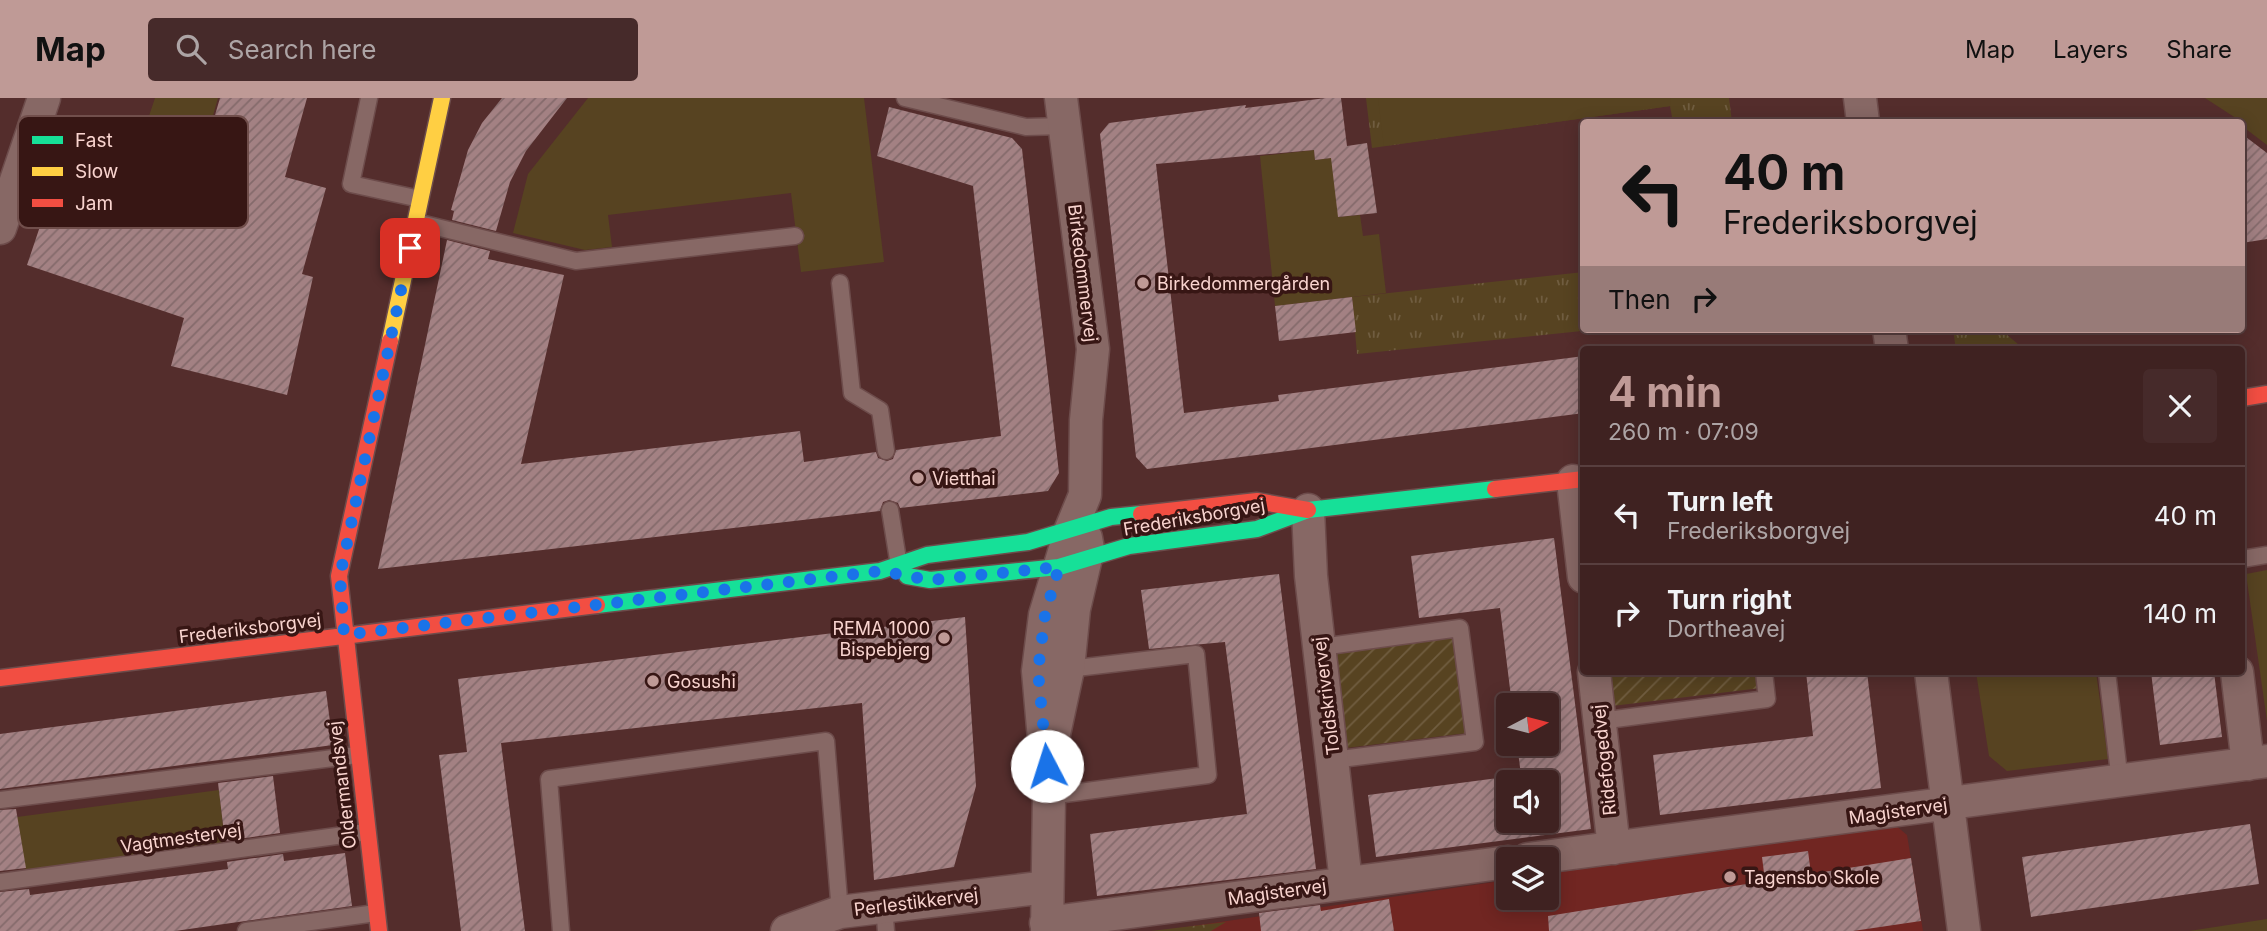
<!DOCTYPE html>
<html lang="en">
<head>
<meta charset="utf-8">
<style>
  :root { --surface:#3f2221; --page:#462a2a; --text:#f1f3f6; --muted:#ada4a5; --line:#583f3f; --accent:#bf9a96 }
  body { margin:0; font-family:Inter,sans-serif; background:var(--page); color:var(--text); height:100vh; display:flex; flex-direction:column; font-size:26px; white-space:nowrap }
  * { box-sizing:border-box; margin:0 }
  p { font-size:23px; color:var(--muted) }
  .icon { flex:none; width:38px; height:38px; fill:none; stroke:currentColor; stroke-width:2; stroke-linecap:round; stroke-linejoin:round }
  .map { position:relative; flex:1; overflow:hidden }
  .sheet { position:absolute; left:1580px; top:248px; width:665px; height:329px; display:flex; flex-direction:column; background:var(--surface); border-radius:7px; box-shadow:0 4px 18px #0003,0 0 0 2px var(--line) }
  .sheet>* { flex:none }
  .guide { position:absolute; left:1580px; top:21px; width:665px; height:214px; border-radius:7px; box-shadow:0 4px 18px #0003,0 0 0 2px var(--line); background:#bf9a96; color:#111; overflow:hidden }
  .needle { width:46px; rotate:83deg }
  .tools { position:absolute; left:1496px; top:595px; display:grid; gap:14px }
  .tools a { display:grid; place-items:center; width:63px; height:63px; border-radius:7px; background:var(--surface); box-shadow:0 4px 18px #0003,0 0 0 2px var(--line); font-size:35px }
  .pin { position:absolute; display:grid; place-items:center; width:60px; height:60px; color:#fff; margin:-30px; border-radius:14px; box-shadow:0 4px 10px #0006 }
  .me { position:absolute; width:77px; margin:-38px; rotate:355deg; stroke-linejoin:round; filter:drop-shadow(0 0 5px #0008) }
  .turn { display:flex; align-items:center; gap:24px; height:147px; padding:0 28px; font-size:32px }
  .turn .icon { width:91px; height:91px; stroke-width:2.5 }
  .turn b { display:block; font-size:49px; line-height:60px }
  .then { display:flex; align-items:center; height:66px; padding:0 28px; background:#0003; gap:14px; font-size:26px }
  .round { display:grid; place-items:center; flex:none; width:74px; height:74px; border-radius:7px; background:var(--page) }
  .overview { display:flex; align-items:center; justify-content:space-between; height:119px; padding:0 28px }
  h1 { font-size:42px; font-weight:700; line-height:52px; color:var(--accent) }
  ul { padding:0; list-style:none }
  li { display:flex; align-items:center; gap:21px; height:98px; padding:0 28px; border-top:2px solid var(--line) }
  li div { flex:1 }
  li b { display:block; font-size:26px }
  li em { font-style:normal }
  header { display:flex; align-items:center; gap:42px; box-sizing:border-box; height:98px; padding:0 35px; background:var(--accent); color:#111 }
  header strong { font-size:33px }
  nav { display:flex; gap:38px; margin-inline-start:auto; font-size:24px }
  .search { width:490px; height:63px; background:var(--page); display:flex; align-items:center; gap:18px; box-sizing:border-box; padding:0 24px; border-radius:7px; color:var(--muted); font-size:26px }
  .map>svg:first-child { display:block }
  .built { fill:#712622 }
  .grass { fill:url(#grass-tufts) }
  .forest { fill:url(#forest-crowns) }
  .park { fill:#574321 }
  .garden { fill:url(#garden-furrows) }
  .building { fill:url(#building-hatch); fill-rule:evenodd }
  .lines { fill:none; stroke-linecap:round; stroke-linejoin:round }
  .lane-casing { stroke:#6d4c4b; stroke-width:19 }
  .street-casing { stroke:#6d4c4b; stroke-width:35 }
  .fast-casing { stroke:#6d4c4b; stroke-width:19 }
  .slow-casing { stroke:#6d4c4b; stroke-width:19 }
  .jam-casing { stroke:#6d4c4b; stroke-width:19 }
  .lane { stroke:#876865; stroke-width:16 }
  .street { stroke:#876865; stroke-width:32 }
  .fast { stroke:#16e098; stroke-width:16 }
  .slow { stroke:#ffcf43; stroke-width:16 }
  .jam { stroke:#f24e42; stroke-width:16 }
  .route { stroke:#1a73e8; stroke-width:12; stroke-dasharray:0 21.6 }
  .poi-dot { fill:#bf9a96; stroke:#371614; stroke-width:2.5 }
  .labels { text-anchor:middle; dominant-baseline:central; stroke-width:7; stroke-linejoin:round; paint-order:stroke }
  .street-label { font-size:18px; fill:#f9d4cf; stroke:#371614 }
  .poi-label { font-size:18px; fill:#f9d4cf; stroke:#371614; text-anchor:start }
  .key { fill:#371614; stroke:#714f4c; stroke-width:2 }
  .key-label { font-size:19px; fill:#f9d4cf }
</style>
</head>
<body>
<header>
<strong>Map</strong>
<div class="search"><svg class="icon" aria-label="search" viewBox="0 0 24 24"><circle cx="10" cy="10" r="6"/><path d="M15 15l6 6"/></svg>Search here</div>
<nav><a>Map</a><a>Layers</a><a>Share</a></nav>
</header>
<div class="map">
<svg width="2267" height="833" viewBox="0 0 2267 833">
  <defs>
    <pattern id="grass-tufts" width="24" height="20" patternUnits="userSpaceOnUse" patternTransform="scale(1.75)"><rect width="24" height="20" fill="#574321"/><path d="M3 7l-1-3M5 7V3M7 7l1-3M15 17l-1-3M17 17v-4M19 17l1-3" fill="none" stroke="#705d40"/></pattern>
    <pattern id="forest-crowns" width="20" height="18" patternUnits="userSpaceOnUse" patternTransform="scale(1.75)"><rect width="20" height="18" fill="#574321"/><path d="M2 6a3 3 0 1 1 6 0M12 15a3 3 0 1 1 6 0" fill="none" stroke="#705d40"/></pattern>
    <pattern id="garden-furrows" width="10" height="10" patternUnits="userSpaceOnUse" patternTransform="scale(1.75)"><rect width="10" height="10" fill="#574321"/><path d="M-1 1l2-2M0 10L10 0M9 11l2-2" fill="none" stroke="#705d40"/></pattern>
    <pattern id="building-hatch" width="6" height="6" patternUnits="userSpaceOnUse" patternTransform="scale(1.75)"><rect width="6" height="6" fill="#a38183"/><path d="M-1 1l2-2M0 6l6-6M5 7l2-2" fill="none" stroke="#846a6b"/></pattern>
  </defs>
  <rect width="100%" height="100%" fill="#542d2c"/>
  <!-- built -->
  <path class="built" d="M 1894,726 L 1907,737 L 1923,833 L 1158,833 L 1508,782 L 1508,800 L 1547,800 L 1547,776 Z"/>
  <!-- grass -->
  <path class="grass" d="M 1366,0 L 1729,0 L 1732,24 L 1673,24 L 1670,8 L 1372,50 Z
    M 1584,174 L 1584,231 L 1601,231 L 1357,256 L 1352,199 Z
    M 1953,231 L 2000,231 L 2025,252 L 1956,252 Z"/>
  <!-- forest -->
  <path class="forest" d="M 1226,824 L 1211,833 L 1151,833 Z"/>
  <!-- park -->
  <path class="park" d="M 155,0 L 218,0 L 204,49 L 145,30 Z
    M 588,0 L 864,0 L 884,164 L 801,174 L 791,95 L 608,117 L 612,149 L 585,152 L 513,135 L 528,76 Z
    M 1378,0 L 1670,0 L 1671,8 L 1384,48 Z
    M 2205,0 L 2267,0 L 2267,47 L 2242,28 L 2242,24 Z
    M 1314,52 L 1315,62 L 1338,59 L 1338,119 L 1360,117 L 1363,138 L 1379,136 L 1386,195 L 1275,208 L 1260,58 Z
    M 2267,472 L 2267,623 L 2246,476 Z
    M 1976,574 L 2096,574 L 2108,661 L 2007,673 L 1989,658 Z
    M 219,692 L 225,745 L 26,774 L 17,719 Z
    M 2267,821 L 2267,833 L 2189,833 Z"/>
  <!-- garden -->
  <path class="garden" d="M 1454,538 L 1467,635 L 1346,650 L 1334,556 Z
    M 1608,574 L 1758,574 L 1761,590 L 1612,608 Z"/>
  <!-- building -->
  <path class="building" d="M 220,0 L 307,0 L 285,79 L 326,90 L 302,176 L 313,179 L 287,297 L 171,268 L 184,220 L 27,167 L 61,66 L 219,124 L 235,67 L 203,58 Z
    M 502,0 L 567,0 L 526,53 L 510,84 L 496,133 L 452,122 L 454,113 L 451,112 L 468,52 L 482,25 Z
    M 1326,0 L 1341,0 L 1347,48 L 1367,45 L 1377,115 L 1338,119 L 1331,60 L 1315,62 L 1314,52 L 1156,66 L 1184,315 L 1279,303 L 1278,297 L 1584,258 L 1584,315 L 1147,371 L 1136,359 L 1100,36 L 1109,25 L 1246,7 L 1245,10 Z
    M 889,9 L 1012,40 L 1022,51 L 1059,375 L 1048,393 L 900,410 L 898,405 L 889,402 L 883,404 L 880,413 L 378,471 L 447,142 L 490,153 L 488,161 L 564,177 L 521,366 L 800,333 L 804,364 L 876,354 L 878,360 L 887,363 L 893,361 L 896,352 L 1001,338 L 973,88 L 877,58 Z
    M 2242,36 L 2267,55 L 2267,141 L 2242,145 Z
    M 1352,199 L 1356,234 L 1279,243 L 1275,208 Z
    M 1554,440 L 1591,731 L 1376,759 L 1368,697 L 1521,677 L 1517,646 L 1547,646 L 1547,607 L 1512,607 L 1500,510 L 1419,520 L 1411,458 ZM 1508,684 L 1547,684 L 1547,723 L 1508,723 Z
    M 1279,476 L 1316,771 L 1097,798 L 1090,736 L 1247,716 L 1225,544 L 1149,551 L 1141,492 Z
    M 965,519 L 976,688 L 954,769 L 874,782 L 862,605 L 501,645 L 525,833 L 461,833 L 439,657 L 467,654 L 458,581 Z
    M 1806,574 L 1867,574 L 1881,690 L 1660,717 L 1653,657 L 1813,638 Z
    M 2151,574 L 2214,574 L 2222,639 L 2160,647 Z
    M 326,593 L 333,647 L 0,691 L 0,636 Z
    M 273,678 L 280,735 L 225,743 L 218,685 Z
    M 16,711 L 26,770 L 0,773 L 0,712 Z
    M 2250,726 L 2259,786 L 2031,819 L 2022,759 Z
    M 1808,753 L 1811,776 L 1911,760 L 1921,823 L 1853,833 L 1549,833 L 1548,818 L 1765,783 L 1762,759 Z
    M 345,755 L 352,808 L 175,833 L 0,833 L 0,794 L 29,791 L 30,797 L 228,771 L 227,764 L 283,756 L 284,763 Z
    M 1389,801 L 1394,833 L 1261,833 L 1259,815 L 1320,807 L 1321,813 Z"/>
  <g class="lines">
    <defs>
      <path id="lane" d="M 369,0 L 351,86 L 420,101
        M 905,0 L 1026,29 L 1065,28
        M 416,124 L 576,163 L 795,138
        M 840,185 L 852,295 L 880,312 L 886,353
        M 890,412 L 899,468
        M 2242,461 L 2267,457
        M 1321,549 L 1460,530 L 1475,644 L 1333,662
        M 2107,574 L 2120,684
        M 1600,623 L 1767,601 L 1764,574
        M 1049,698 L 1208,677 L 1196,556 L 1068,571
        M 0,702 L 357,657
        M 0,784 L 366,734
        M 884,807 L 886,833
        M 246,833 L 376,815
        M 561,833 L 549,681 L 826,643 L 840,814"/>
      <path id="street" d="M 1860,0 L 1863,24
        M 0,130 L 44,0
        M 1889,231 L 1892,252
        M 1573,383 L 1584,479
        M 1308,412 L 1311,478 L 1346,784
        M 1594,574 L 1614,750
        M 1931,574 L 1964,833
        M 2237,574 L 2248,666
        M 1054,636 L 1068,571 L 1074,511 L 1088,451 L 1086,440
        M 1528,761 L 2267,663
        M 1046,825 L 1508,764
        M 787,833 L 840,814 L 1047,789
        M 1047,833 L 1049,698 L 1038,573 L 1045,517 L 1071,431 L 1085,397 L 1086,322 L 1093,251 L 1061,0"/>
      <path id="fast" d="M 907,478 L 930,482 L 1059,469 L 1129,448 L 1257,431 L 1308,412 L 1495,391
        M 597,507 L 880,473 L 927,457 L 1028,444 L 1111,419 L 1141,416"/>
      <path id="slow" d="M 390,243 L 442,0"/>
      <path id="jam" d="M 2242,300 L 2267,296
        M 1495,391 L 1584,381
        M 1141,416 L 1257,403 L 1308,412
        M 0,580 L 597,507
        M 379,833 L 339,478 L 390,243"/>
    </defs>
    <!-- lane casing -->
    <use href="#lane" class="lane-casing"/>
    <!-- street casing -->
    <use href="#street" class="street-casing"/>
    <!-- fast casing -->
    <use href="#fast" class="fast-casing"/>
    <!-- slow casing -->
    <use href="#slow" class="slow-casing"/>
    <!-- jam casing -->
    <use href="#jam" class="jam-casing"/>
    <!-- lane -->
    <use href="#lane" class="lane"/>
    <!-- street -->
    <use href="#street" class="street"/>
    <!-- fast -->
    <use href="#fast" class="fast"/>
    <!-- slow -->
    <use href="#slow" class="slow"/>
    <!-- jam -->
    <use href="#jam" class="jam"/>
  </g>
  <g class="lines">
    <!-- route -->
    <path class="route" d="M 410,150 L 340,478 L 344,537 L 880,473 L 930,482 L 1059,469 L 1045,517 L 1038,573 L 1047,668"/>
  </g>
  <!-- markers -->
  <g class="poi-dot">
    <circle cx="1143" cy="185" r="7"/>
    <circle cx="918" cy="380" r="7"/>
    <circle cx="944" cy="540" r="7"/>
    <circle cx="653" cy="583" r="7"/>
    <circle cx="1730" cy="779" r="7"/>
  </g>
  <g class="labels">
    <!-- street labels -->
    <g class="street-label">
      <text transform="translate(1083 175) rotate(83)">Birkedommervej</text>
      <text transform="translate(1194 419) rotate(-10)">Frederiksborgvej</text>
      <text transform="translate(250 530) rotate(-7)">Frederiksborgvej</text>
      <text transform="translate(1326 598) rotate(-97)">Toldskrivervej</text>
      <text transform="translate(1604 662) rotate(-96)">Ridefogedvej</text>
      <text transform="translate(342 687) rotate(-97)">Oldermandsvej</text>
      <text transform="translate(1898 713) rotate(-8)">Magistervej</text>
      <text transform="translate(181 740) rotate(-8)">Vagtmestervej</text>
      <text transform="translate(1277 794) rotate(-8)">Magistervej</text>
      <text transform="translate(916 804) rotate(-7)">Perlestikkervej</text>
    </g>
    <!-- poi labels -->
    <g class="poi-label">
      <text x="1157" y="185">Birkedommergården</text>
      <text x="932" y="380">Vietthai</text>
      <text x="930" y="530" text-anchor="end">REMA 1000<tspan x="930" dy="21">Bispebjerg</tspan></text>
      <text x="667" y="583">Gosushi</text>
      <text x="1744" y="779">Tagensbo Skole</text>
    </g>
  </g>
  <!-- legend -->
  <rect x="18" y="18" width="230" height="112" rx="10" class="key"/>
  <rect x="32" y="38" width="31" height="8" fill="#16e098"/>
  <rect x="32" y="69" width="31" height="9" fill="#ffcf43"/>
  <rect x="32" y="101" width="31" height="8" fill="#f24e42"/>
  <g class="key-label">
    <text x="75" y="49">Fast</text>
    <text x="75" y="80">Slow</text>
    <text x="75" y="112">Jam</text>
  </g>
</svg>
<div class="tools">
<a><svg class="needle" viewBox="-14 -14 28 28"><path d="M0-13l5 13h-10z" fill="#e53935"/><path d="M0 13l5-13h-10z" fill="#ada4a5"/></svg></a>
<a><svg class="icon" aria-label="sound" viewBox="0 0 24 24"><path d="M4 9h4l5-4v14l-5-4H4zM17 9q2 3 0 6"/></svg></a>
<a><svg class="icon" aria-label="layers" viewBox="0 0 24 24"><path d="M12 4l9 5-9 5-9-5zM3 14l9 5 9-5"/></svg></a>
</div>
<div class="pin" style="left:410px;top:150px;background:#d93025"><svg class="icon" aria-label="arrive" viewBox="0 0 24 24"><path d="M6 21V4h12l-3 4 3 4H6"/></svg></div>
<svg class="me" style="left:1047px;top:668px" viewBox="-20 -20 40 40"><circle r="19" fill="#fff"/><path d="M0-13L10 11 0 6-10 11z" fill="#1a73e8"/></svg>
<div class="guide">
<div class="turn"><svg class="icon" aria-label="left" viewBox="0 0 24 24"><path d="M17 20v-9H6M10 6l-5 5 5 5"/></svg><div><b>40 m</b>Frederiksborgvej</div></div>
<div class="then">Then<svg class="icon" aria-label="right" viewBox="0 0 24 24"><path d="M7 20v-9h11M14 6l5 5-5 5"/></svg></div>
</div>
<section class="sheet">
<div class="overview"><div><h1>4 min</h1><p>260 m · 07:09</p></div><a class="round"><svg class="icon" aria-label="close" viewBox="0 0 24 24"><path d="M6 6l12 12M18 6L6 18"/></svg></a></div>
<ul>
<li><svg class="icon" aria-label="left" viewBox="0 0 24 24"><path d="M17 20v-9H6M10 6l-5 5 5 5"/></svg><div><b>Turn left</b><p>Frederiksborgvej</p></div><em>40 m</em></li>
<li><svg class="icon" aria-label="right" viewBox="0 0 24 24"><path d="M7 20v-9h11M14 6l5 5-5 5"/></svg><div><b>Turn right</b><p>Dortheavej</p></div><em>140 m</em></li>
</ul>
</section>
</div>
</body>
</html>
